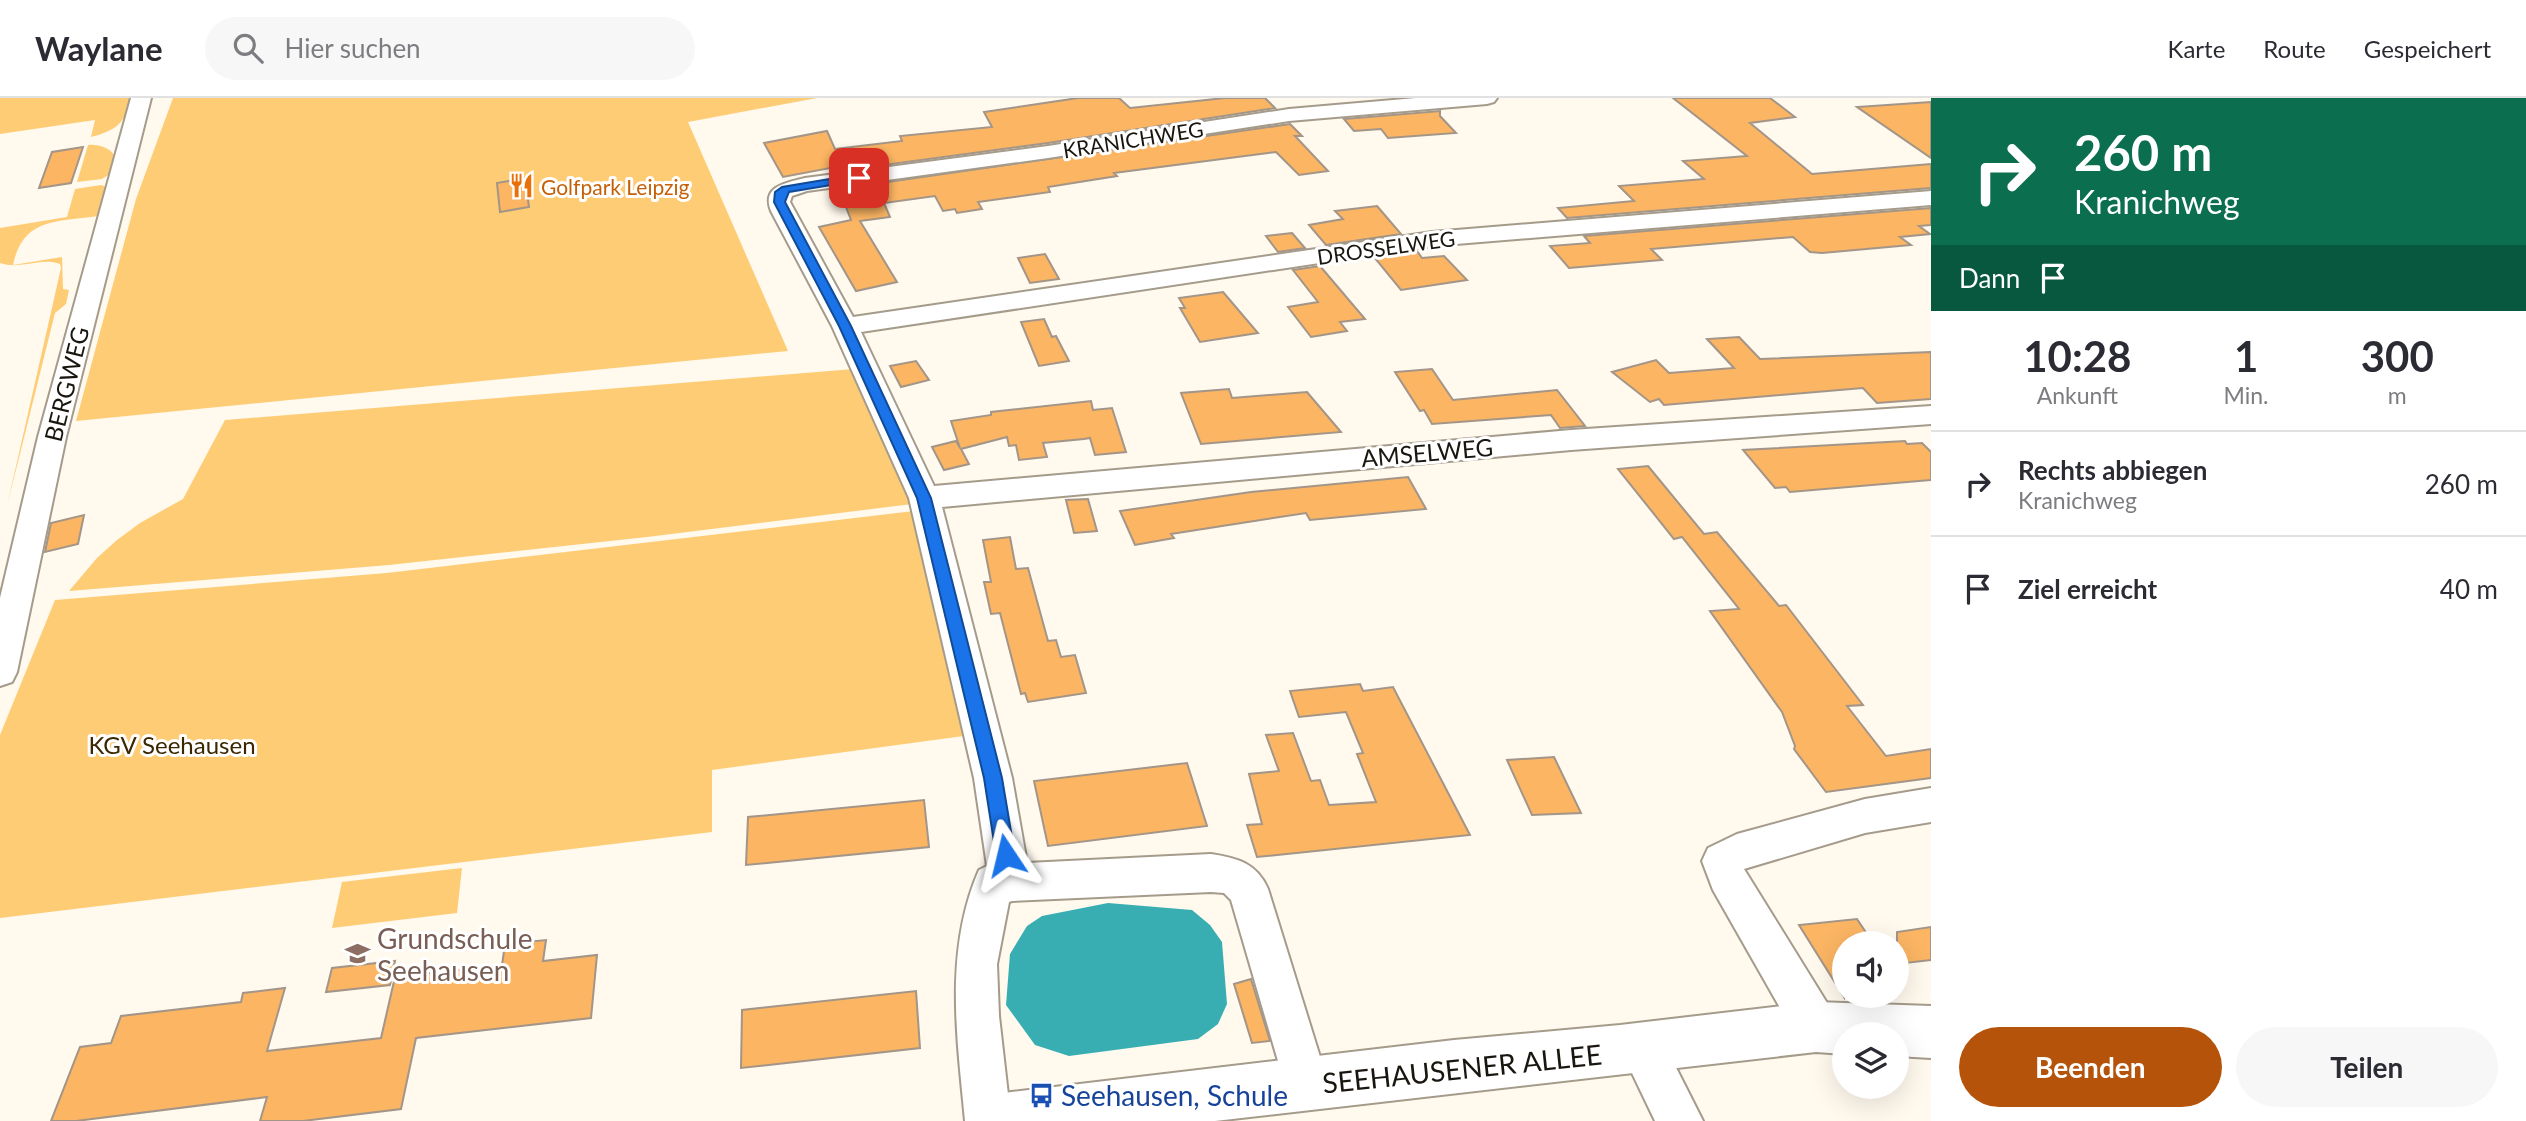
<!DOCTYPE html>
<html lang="de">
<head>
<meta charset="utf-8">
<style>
  :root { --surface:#fff; --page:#f7f7f7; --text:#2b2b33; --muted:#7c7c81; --line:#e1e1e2; --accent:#b45309 }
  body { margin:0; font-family:Lato,sans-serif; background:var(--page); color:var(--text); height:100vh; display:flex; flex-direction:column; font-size:26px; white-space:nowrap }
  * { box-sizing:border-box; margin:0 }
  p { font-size:23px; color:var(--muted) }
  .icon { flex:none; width:38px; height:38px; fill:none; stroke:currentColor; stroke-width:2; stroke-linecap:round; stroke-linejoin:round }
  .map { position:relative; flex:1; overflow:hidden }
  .sheet { display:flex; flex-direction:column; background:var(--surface); width:595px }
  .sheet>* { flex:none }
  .top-card { background:#0b6e4f; color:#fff; overflow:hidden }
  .fabs { position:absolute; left:1832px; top:833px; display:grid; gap:14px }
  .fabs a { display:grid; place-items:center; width:77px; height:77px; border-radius:50%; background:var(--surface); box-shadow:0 7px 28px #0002; font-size:35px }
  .pin { position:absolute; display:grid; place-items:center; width:60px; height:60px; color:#fff; margin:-30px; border-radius:14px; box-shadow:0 4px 10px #0006 }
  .me { position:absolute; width:77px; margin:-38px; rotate:350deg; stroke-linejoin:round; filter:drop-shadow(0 0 5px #0008) }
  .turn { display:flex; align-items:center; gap:24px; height:147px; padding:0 28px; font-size:32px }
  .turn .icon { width:91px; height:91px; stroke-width:2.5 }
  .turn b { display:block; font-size:49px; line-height:60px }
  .then { display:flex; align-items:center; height:66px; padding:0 28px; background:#0003; gap:14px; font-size:26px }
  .eta { display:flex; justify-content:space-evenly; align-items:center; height:119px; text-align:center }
  .eta b { font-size:42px; font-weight:700; line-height:49px }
  .primary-button { display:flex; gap:14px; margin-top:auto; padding:14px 28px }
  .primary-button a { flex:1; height:80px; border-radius:42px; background:var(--accent); color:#fff; font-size:28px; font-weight:700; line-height:80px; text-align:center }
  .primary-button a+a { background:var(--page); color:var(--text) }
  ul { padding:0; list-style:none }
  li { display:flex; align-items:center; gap:21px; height:105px; padding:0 28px; border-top:2px solid var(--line) }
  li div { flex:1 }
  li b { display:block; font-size:26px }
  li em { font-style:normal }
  header { display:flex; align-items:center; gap:42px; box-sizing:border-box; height:98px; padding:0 35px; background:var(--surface); border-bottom:2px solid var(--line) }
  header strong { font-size:33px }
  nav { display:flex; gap:38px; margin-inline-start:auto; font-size:24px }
  .search { width:490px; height:63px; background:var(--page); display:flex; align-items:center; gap:18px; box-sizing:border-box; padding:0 24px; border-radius:38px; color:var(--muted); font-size:26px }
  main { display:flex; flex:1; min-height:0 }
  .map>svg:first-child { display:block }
  .green { fill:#fecc74 }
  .water { fill:#38aeb3 }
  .building { fill:#fbb563; stroke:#a39587; stroke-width:2 }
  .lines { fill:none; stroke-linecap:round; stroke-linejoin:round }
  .street-casing { stroke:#a59b8b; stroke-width:4 }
  .secondary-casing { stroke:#a59b8b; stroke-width:4 }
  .street { fill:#fff; fill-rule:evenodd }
  .secondary { fill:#fff; fill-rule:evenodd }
  .route { fill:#1a73e8; stroke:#114b97; stroke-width:2 }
  .labels { text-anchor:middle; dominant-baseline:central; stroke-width:6; stroke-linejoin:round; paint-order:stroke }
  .far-street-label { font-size:21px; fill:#19150f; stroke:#fff }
  .far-food-label { font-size:21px; fill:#c56008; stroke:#fff; text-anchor:start }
  .street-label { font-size:24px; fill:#19150f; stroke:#fff }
  .park-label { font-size:24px; fill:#3b2700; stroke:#fff }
  .near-education-label { font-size:28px; fill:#785e54; stroke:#fff; text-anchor:start }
  .near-street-label { font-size:28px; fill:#19150f; stroke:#fff }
  .near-transit-label { font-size:28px; fill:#164399; stroke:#fff; text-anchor:start }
</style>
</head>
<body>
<header>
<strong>Waylane</strong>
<div class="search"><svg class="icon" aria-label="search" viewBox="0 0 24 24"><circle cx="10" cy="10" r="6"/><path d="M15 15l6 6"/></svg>Hier suchen</div>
<nav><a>Karte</a><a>Route</a><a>Gespeichert</a></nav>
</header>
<main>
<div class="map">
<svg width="1931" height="1023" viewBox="0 0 1931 1023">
  <rect width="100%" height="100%" fill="#fff9ee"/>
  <!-- green -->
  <path class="green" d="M 0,0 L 132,0 C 124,26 117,32 91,39 L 95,22 L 0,36 Z
    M 173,0 L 817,0 L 688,24 L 788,253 L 76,323 L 136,101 Z
    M 88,47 C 98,46 109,49 115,58 L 110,76 L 102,81 L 77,84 Z
    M 101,87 L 107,89 L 98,118 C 58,124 23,119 13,167 L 62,159 L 63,191 L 69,192 L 66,206 L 55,215 L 7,408 L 61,170 L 60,166 C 41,159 21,172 0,165 L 0,130 L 67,119 L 75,91 Z
    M 854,271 L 912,406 L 647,439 L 389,467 L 69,493 L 97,460 L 117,442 L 140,425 L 183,401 L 225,322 Z
    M 914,413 L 971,637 L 712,672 L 712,734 L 0,820 L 0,637 L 55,502 L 387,475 Z
    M 462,770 L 457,815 L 332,830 L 342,784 Z"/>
  <!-- water -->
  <path class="water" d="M 1108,805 L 1192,812 L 1210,827 L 1222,844 L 1227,906 L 1218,926 L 1198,941 L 1069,958 L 1035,947 L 1006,907 L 1010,856 L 1027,828 L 1042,818 Z"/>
  <!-- building -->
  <path class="building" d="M 1078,0 L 1119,0 L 1130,10 L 1225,0 L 1265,0 L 1275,10 L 1048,45 L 832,74 L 830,70 L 783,79 L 764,45 L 827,33 L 835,51 L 902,43 L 900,38 L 992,29 L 984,14 Z
    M 1673,0 L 1770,0 L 1795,19 L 1750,25 L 1812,76 L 1931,66 L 1931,90 L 1567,120 L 1558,110 L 1634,103 L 1619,88 L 1704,81 L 1683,63 L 1747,58 Z
    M 1931,4 L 1931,60 L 1857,9 Z
    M 1440,13 L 1440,18 L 1456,35 L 1388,40 L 1381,31 L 1354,33 L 1344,21 Z
    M 1290,26 L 1302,38 L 1295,38 L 1328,73 L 1299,77 L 1276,54 L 1114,75 L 1117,78 L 1048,89 L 1050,94 L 978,104 L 982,111 L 957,115 L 955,111 L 943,113 L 935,98 L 884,105 L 890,119 L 860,123 L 897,184 L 856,193 L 819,129 L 851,122 L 839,91 Z
    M 83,49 L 71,85 L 39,90 L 52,54 Z
    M 525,80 L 529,109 L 500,114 L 497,85 Z
    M 1377,108 L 1401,136 L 1326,147 L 1309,127 L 1343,121 L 1335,113 Z
    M 1931,110 L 1931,127 L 1919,128 L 1930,136 L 1900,139 L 1911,147 L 1822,155 L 1810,154 L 1793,139 L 1651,151 L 1662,162 L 1569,170 L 1550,148 L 1590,145 L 1584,138 Z
    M 1292,135 L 1305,150 L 1278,154 L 1266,138 Z
    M 1417,153 L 1422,160 L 1444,158 L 1467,182 L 1401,192 L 1374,159 Z
    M 1045,156 L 1059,181 L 1030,185 L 1018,160 Z
    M 1320,168 L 1365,221 L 1340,224 L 1347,233 L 1311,239 L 1288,209 L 1318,204 L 1293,172 Z
    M 1223,194 L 1258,235 L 1200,244 L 1180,210 L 1185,210 L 1179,200 Z
    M 1044,221 L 1052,239 L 1056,238 L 1069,263 L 1039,268 L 1021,224 Z
    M 1739,239 L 1760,261 L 1931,254 L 1931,301 L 1877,305 L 1863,290 L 1664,307 L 1659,301 L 1650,304 L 1612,274 L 1656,262 L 1669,275 L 1734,270 L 1707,241 Z
    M 916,263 L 929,282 L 901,289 L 890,268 Z
    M 1432,271 L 1453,302 L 1557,292 L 1585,328 L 1560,330 L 1551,317 L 1432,326 L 1424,312 L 1420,313 L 1395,274 Z
    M 1229,291 L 1232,300 L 1307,294 L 1341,334 L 1201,346 L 1181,295 Z
    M 1091,303 L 1093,312 L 1112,310 L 1126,354 L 1095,357 L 1090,340 L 1084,341 L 1043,345 L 1047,359 L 1019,362 L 1016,347 L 1009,348 L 1007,339 L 961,351 L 969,366 L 944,372 L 932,349 L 956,343 L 960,350 L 951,323 L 991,317 L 991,314 Z
    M 1905,343 L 1907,346 L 1922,345 L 1931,354 L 1931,382 L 1790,394 L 1786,389 L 1775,390 L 1743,352 Z
    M 1648,368 L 1704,436 L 1717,434 L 1779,508 L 1786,507 L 1863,607 L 1847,608 L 1886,658 L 1931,651 L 1931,680 L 1826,694 L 1794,651 L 1795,648 L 1782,614 L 1710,513 L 1739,511 L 1682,439 L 1674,441 L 1618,371 Z
    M 1408,379 L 1426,411 L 1310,422 L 1306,415 L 1171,436 L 1174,440 L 1135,447 L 1120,413 L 1251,394 Z
    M 1088,401 L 1097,433 L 1074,435 L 1066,402 Z
    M 84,417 L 78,446 L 45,454 L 51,425 Z
    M 1010,439 L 1016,471 L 1028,470 L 1048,543 L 1056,542 L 1061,559 L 1075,557 L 1086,595 L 1028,604 L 1025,595 L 1021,596 L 1000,515 L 991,516 L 984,484 L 991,484 L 983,442 Z
    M 1360,586 L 1363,593 L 1393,589 L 1470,737 L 1257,759 L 1247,727 L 1262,726 L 1249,676 L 1279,673 L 1266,637 L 1293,635 L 1311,683 L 1320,682 L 1329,707 L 1376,704 L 1357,656 L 1363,655 L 1346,614 L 1299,619 L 1290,593 Z
    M 1554,659 L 1581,715 L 1532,717 L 1507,662 Z
    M 1187,665 L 1207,728 L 1048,748 L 1034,683 Z
    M 924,702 L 929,749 L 746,767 L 748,719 Z
    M 1857,821 L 1873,845 L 1844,845 L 1844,899 L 1799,827 Z
    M 1931,829 L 1931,862 L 1897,866 L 1897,834 Z
    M 546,842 L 543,863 L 597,857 L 591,920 L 416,940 L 401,1011 L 303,1023 L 260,1023 L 267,999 L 76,1023 L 51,1023 L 80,949 L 111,945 L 121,918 L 241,904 L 243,895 L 285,890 L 267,953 L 381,940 L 395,879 L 502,867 L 505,846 Z
    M 395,863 L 390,887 L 326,894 L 332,870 Z
    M 1251,881 L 1270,943 L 1252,945 L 1234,886 Z
    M 916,893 L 920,950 L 741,970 L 742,912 Z"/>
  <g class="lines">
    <defs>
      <path id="street" d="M 131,0 L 151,0 L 66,339 L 17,574 L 12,584 L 0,588 L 0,500 L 38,339 Z
        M 1416,0 L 1497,0 L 1494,4 L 1487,6 L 1289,23 L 1048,60 L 807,93 L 792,98 L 790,104 L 853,219 L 1432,134 L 1931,93 L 1931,107 L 1432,148 L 861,234 L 934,388 L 1571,332 L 1931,308 L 1931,326 L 1571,352 L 942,409 L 1012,680 L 1027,765 L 1211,756 C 1237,760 1257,765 1268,791 L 1329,988 L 1322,1004 L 1306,1011 L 1290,1004 L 1231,802 L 1224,795 L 1211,794 L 1012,803 L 1009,804 L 997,866 L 999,918 L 1011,1023 L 965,1023 C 957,939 944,852 979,772 L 987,768 L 974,680 L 909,400 L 832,228 L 771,113 C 761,88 786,85 805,80 L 1048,48 L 1289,11 Z
        M 1931,690 L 1931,724 L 1865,735 L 1744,771 L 1832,913 L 1838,929 L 1832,945 L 1816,951 L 1800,945 L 1713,792 L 1702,763 L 1708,750 L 1737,736 L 1865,701 Z
        M 1642,928 L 1658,934 L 1703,1023 L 1655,1023 L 1620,950 L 1626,934 Z"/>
      <path id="secondary" d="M 1816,904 L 1931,908 L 1931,960 L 1897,958 L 1897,936 L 1844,936 L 1844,956 L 1816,954 L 1215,1023 L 967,1023 L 975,1004 L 994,996 L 1454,942 L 1620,927 Z"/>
    </defs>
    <!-- street casing -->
    <use href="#street" class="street-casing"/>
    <!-- secondary casing -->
    <use href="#secondary" class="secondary-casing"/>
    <!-- street -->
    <use href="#street" class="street"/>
    <!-- secondary -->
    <use href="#secondary" class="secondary"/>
  </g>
  <!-- route -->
  <path class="route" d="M 859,76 L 862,77 L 862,82 L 789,94 L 785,104 L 851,228 L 931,400 L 1002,680 L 1015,757 L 1013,763 L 1006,765 L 999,763 L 996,757 L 984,680 L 917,400 L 839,228 L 774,104 L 775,94 L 782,89 Z"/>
  <!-- icons -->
  <defs>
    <symbol id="restaurant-bare" viewBox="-9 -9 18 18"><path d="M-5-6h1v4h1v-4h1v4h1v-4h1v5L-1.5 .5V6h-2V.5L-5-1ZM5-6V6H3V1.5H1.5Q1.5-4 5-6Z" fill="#e8710a" stroke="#fff" stroke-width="2.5" paint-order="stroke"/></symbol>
    <symbol id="school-bare" viewBox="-9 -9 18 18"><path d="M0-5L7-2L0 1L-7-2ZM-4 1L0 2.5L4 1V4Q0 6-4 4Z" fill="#8d6e63" stroke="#fff" stroke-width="2.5" paint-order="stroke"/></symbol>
    <symbol id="bus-bare" viewBox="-9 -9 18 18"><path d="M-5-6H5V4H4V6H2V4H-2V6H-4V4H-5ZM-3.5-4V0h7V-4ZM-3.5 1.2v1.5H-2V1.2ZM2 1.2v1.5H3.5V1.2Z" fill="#1a4fb4" stroke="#fff" stroke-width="2.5" paint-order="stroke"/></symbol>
  </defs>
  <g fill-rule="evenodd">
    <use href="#restaurant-bare" x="504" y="70" width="35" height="35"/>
    <use href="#school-bare" x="340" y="838" width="35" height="35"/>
    <use href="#bus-bare" x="1024" y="980" width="35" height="35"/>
  </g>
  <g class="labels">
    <!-- far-street labels -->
    <g class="far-street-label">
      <text transform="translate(1133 41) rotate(-9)">KRANICHWEG</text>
      <text transform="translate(1386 149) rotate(-8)">DROSSELWEG</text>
    </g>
    <!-- far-food labels -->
    <g class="far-food-label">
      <text x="541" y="88">Golfpark Leipzig</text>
    </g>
    <!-- street labels -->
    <g class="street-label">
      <text transform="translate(66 286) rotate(-76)">BERGWEG</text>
      <text transform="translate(1427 354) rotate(-5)">AMSELWEG</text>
    </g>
    <!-- park labels -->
    <g class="park-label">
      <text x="172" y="646">KGV Seehausen</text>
    </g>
    <!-- near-education labels -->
    <g class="near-education-label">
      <text x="377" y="840">Grundschule<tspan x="377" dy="32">Seehausen</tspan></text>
    </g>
    <!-- near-street labels -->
    <g class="near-street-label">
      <text transform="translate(1462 970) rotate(-6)">SEEHAUSENER ALLEE</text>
    </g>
    <!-- near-transit labels -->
    <g class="near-transit-label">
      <text x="1061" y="997">Seehausen, Schule</text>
    </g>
  </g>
</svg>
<div class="fabs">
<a><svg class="icon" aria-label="sound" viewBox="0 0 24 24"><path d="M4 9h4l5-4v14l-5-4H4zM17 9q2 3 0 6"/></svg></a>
<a><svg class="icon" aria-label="layers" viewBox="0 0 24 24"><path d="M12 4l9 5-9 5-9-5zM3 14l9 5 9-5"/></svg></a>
</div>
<div class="pin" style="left:859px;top:80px;background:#d93025"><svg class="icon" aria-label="arrive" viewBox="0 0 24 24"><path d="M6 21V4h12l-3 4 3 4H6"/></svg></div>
<svg class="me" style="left:1006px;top:757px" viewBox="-20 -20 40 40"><path d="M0-17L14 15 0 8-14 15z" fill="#1a73e8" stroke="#fff" stroke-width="4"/></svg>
</div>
<section class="sheet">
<div class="top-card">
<div class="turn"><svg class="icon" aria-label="right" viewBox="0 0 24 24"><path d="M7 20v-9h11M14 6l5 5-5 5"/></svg><div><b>260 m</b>Kranichweg</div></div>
<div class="then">Dann<svg class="icon" aria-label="arrive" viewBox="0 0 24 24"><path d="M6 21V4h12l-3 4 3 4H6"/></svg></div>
</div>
<div class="eta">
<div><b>10:28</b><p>Ankunft</p></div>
<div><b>1</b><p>Min.</p></div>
<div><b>300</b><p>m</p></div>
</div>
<ul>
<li><svg class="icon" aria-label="right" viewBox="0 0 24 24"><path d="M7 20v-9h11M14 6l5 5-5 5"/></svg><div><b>Rechts abbiegen</b><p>Kranichweg</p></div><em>260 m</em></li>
<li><svg class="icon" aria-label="arrive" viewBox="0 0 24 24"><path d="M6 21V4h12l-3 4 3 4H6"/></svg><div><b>Ziel erreicht</b></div><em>40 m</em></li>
</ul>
<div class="primary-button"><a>Beenden</a><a>Teilen</a></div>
</section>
</main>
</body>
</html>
